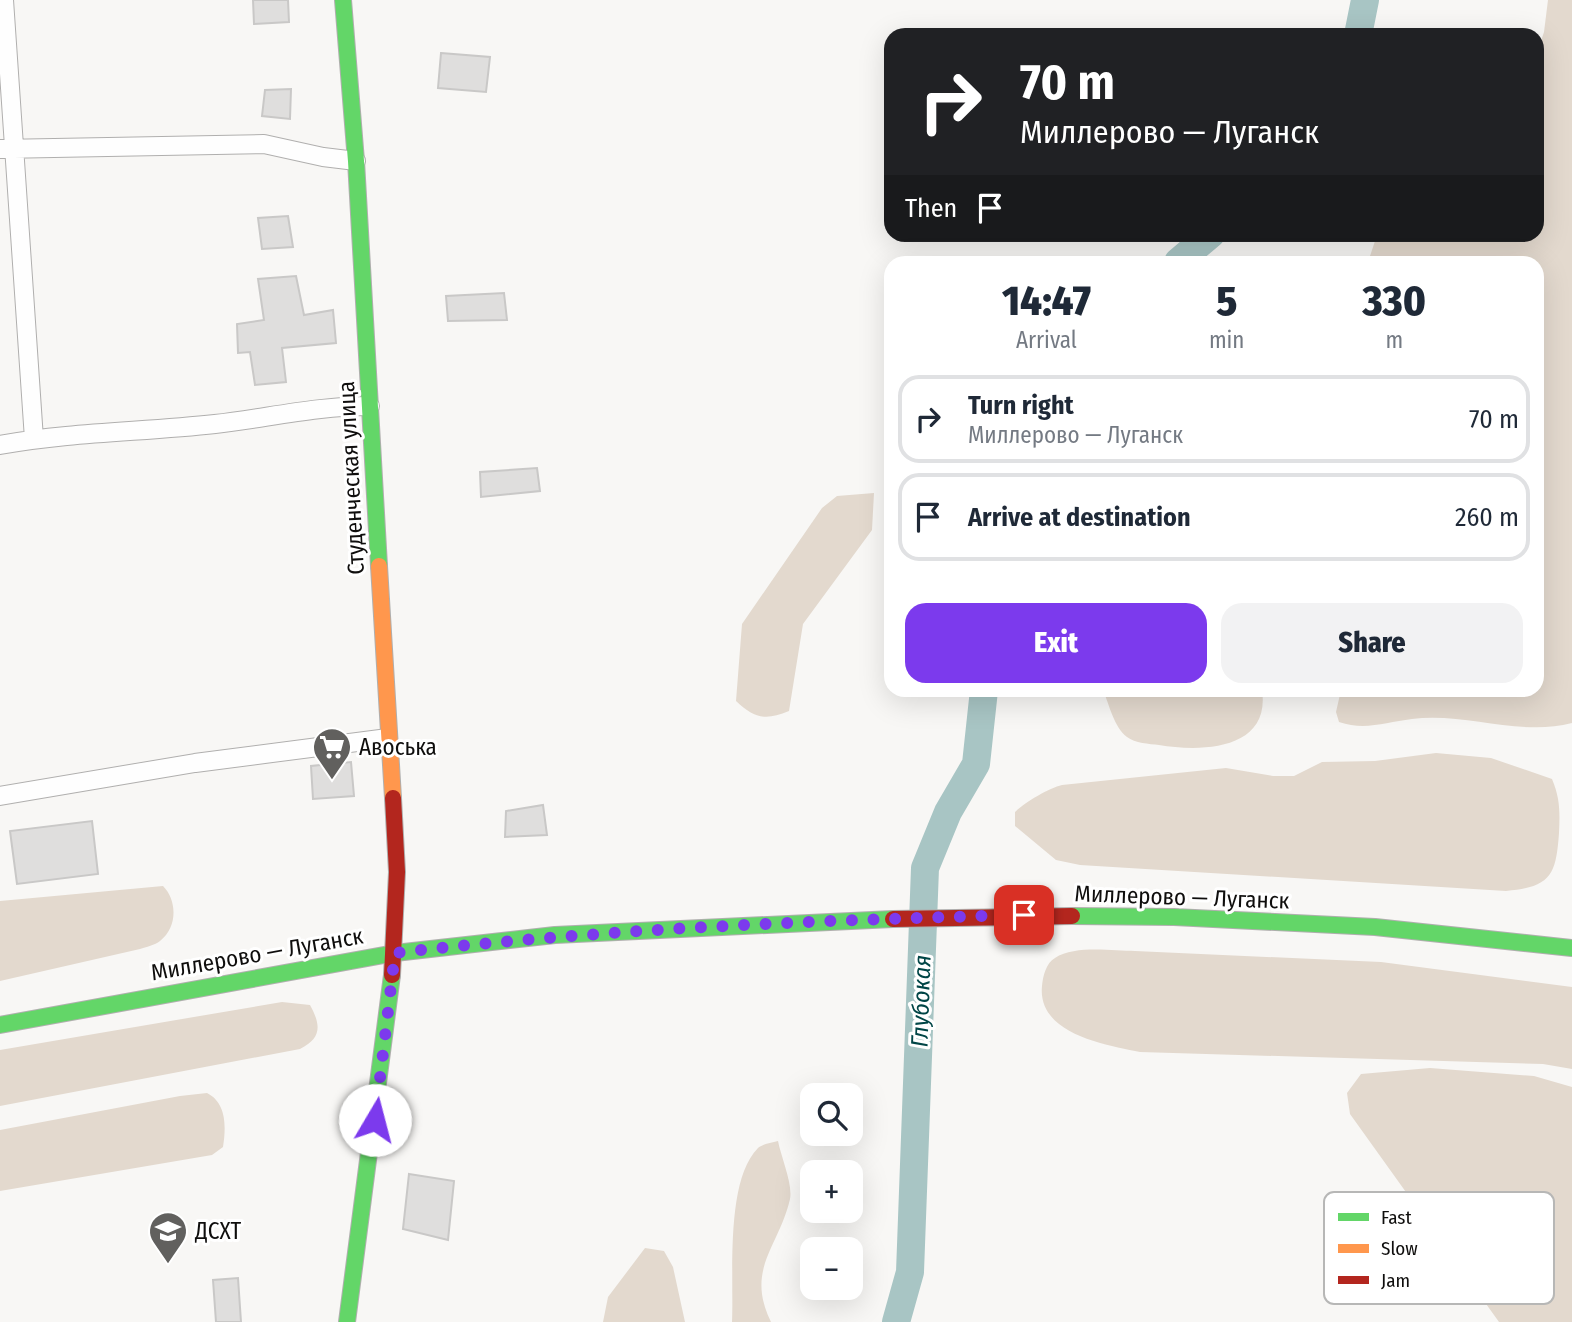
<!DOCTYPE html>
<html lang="en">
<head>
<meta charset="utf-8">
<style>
  :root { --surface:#fff; --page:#f2f2f3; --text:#1f2937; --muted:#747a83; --line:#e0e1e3; --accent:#7c3aed }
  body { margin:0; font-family:"Fira Sans Condensed",sans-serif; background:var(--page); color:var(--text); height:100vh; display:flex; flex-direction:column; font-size:26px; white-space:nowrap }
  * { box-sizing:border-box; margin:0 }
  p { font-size:23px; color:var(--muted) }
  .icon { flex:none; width:38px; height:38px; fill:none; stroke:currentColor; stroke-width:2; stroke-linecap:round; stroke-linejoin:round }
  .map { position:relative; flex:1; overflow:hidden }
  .panel { position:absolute; left:884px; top:256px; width:660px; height:441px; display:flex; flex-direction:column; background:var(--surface); border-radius:21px; box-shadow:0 7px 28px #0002 }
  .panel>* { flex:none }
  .top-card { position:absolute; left:884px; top:28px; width:660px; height:214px; border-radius:21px; box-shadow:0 7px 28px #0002; background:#202124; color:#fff; overflow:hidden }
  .buttons { position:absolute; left:800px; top:1083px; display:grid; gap:14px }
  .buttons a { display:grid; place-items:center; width:63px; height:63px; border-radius:14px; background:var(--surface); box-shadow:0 7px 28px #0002; font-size:35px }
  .pin { position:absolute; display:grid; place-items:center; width:60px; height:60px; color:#fff; margin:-30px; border-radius:14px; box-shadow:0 4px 10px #0006 }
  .me { position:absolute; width:77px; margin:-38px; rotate:8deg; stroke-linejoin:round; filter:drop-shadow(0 0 5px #0008) }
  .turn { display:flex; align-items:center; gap:24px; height:147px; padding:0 21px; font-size:32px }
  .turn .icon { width:91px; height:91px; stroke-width:2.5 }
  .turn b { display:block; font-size:49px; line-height:60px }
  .then { display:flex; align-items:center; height:66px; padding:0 21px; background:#0003; gap:14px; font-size:26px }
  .eta { display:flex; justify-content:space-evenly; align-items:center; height:119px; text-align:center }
  .eta b { font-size:42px; font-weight:800; line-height:49px }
  .cta { display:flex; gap:14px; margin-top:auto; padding:14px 21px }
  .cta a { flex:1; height:80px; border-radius:21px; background:var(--accent); color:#fff; font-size:28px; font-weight:800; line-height:80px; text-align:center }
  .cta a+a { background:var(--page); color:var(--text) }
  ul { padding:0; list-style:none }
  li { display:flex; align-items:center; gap:21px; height:88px; margin:0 14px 10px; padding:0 7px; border:4px solid var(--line); border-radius:21px }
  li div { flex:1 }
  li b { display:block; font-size:26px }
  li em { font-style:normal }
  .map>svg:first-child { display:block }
  .green { fill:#e3d9ce }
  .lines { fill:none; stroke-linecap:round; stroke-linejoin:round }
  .river { stroke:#a8c5c4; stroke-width:28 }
  .building { fill:#dfdedd; stroke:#c9c8c7; stroke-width:2 }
  .street-casing { stroke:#b0afae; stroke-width:20 }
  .fast-casing { stroke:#b0afae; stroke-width:18 }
  .slow-casing { stroke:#b0afae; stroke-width:18 }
  .jam-casing { stroke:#b0afae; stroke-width:18 }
  .street { stroke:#fefefe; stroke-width:18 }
  .fast { stroke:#63d668; stroke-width:16 }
  .slow { stroke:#ff974d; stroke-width:16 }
  .jam { stroke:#b3261e; stroke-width:16 }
  .route { stroke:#7c3aed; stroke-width:12; stroke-dasharray:0 21.6 }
  .labels { text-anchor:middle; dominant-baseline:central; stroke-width:6; stroke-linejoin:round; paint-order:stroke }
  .street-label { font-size:23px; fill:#0f0e0d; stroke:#fff }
  .poi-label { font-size:23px; fill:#0f0e0d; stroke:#fff; text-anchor:start }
  .water-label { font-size:24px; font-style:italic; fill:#004546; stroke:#fff }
  .key { fill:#fff; stroke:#b7b7b6; stroke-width:2 }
  .key-label { font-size:19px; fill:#0f0e0d }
</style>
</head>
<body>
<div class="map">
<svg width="1572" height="1322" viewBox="0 0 1572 1322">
  <rect width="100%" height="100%" fill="#f8f7f5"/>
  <!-- green -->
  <path class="green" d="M 1548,0 L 1572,0 L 1572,723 C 1520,737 1465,712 1412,719 C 1386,722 1365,731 1339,722 L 1336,712 L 1341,690 L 1536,690 L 1536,262 L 1368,262 L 1377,235 L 1536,234 L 1537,209 L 1543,195 L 1543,161 L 1536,133 L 1537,53 L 1544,32 Z
    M 874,493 L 872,530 L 803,624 L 789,711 C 765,721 754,718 736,701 L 742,624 L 822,508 L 837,496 Z
    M 1103,690 L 1262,690 C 1271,751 1200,752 1159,745 C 1149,744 1135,743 1127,737 C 1114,727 1109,704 1103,690 Z
    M 1436,753 L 1491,758 L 1552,779 C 1560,798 1560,812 1559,833 C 1556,875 1551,887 1506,891 L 1080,865 L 1056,860 L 1015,826 L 1015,812 C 1024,803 1049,788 1062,785 L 1226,768 L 1273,776 L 1294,776 L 1322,762 L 1375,761 Z
    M 163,886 C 177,900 178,927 160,941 C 155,945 146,947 140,949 L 0,981 L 0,901 Z
    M 1135,951 L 1381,962 L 1572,987 L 1572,1069 L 1543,1064 L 1140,1052 C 1106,1045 1037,1034 1042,986 C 1043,976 1046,963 1055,958 C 1075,945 1112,951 1135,951 Z
    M 282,1002 L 310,1005 C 321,1025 322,1038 300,1049 L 0,1106 L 0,1050 Z
    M 1430,1068 L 1534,1076 L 1572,1087 L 1572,1322 L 1499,1322 L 1350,1114 L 1347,1093 L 1361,1074 Z
    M 207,1093 C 227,1103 226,1128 223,1147 L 212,1155 L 0,1191 L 0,1130 L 180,1096 Z
    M 778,1141 C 781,1157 793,1184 790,1199 C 779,1247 745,1269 771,1322 L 732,1322 C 734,1277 725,1181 758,1148 C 762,1144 771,1143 778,1141 Z
    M 645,1248 L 664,1251 L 673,1267 L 685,1322 L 603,1322 L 608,1297 Z"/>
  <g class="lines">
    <!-- river -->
    <path class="river" d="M 1358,35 L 1365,0
      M 1178,262 L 1211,234
      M 896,1322 L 910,1272 L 925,868 L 948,812 L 976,764 L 984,690"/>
  </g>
  <!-- building -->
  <path class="building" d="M 253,0 L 288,0 L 289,22 L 254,24 Z
    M 441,53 L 490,57 L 486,92 L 438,88 Z
    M 291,89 L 290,119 L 262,116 L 265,90 Z
    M 288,216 L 293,247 L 262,249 L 258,218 Z
    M 296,276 L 304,315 L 333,310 L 336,343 L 282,348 L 286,382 L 255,385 L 250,352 L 238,353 L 237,324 L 264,320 L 258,279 Z
    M 504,293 L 507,320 L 448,321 L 446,296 Z
    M 537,468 L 540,491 L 481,497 L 480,472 Z
    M 351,762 L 354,796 L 313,799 L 311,766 Z
    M 543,805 L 547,835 L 505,837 L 506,811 Z
    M 92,821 L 98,874 L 17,884 L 10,831 Z
    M 409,1174 L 454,1181 L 448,1240 L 403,1229 Z
    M 238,1278 L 241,1322 L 216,1322 L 213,1280 Z"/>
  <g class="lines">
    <defs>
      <path id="street" d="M 4,0 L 34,439
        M 0,149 L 264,144 L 323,157 L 356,161
        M 0,445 C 71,432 143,432 215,424 C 267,418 317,406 370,406
        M 0,796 L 195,763 L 388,738"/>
      <path id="fast" d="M 343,0 L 356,161 L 379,566
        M 1072,916 L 1174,917 L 1375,927 L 1572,948
        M 0,1025 L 395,953 L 555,935 L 893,919
        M 347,1322 L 392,975"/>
      <path id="slow" d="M 379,566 L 393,798"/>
      <path id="jam" d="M 893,919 L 1072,916
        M 392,975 L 397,872 L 393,798"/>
    </defs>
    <!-- street casing -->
    <use href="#street" class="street-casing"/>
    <!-- fast casing -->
    <use href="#fast" class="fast-casing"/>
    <!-- slow casing -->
    <use href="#slow" class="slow-casing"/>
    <!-- jam casing -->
    <use href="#jam" class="jam-casing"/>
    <!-- street -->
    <use href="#street" class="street"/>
    <!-- fast -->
    <use href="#fast" class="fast"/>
    <!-- slow -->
    <use href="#slow" class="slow"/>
    <!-- jam -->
    <use href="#jam" class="jam"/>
  </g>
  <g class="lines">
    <!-- route -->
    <path class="route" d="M 375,1120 L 395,953 C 604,929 814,920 1024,915"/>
  </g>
  <!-- icons -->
  <defs>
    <symbol id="supermarket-pin" viewBox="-11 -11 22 30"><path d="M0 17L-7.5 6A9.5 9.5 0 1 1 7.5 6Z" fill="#61605e" stroke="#fff"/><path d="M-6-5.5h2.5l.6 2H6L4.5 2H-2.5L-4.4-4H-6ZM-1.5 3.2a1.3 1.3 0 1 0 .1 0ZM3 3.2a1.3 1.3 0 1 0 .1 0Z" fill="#fff"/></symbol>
    <symbol id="university-pin" viewBox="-11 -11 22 30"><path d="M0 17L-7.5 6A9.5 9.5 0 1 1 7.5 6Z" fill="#61605e" stroke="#fff"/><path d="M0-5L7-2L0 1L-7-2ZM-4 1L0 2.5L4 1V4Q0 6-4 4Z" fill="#fff"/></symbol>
  </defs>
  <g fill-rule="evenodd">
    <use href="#supermarket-pin" x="310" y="725" width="44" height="60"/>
    <use href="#university-pin" x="146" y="1209" width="44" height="60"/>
  </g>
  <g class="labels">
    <!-- street labels -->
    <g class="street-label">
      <text transform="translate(351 478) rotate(-93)">Студенческая улица</text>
      <text transform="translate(1182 897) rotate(2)">Миллерово — Луганск</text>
      <text transform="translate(257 954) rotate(-10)">Миллерово — Луганск</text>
    </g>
    <!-- poi labels -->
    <g class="poi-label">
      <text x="359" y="747">Авоська</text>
      <text x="195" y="1231">ДСХТ</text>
    </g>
    <!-- water labels -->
    <g class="water-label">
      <text transform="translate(921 1001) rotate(-88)">Глубокая</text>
    </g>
  </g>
  <!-- legend -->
  <rect x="1324" y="1192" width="230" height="112" rx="10" class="key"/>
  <rect x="1338" y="1213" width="31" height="8" fill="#63d668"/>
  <rect x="1338" y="1244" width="31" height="9" fill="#ff974d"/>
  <rect x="1338" y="1276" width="31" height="8" fill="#b3261e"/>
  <g class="key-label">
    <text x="1381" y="1224">Fast</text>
    <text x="1381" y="1255">Slow</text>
    <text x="1381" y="1287">Jam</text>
  </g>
</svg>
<div class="buttons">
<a><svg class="icon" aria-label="search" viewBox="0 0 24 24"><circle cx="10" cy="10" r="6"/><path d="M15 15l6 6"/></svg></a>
<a>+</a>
<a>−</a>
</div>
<div class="pin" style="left:1024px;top:915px;background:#d93025"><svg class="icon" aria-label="arrive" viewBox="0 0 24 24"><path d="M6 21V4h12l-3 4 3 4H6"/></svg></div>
<svg class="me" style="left:375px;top:1120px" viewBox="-20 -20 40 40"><circle r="19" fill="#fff"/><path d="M0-13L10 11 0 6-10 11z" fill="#7c3aed"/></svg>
<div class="top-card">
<div class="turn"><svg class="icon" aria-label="right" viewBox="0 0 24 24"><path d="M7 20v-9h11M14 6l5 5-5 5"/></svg><div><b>70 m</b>Миллерово — Луганск</div></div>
<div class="then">Then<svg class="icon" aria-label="arrive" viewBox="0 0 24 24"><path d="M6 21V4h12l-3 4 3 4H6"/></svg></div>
</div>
<section class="panel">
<div class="eta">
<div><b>14:47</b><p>Arrival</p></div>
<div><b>5</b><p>min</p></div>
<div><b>330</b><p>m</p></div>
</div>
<ul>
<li><svg class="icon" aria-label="right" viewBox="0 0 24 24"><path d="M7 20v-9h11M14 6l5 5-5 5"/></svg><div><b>Turn right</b><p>Миллерово — Луганск</p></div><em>70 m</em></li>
<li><svg class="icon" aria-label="arrive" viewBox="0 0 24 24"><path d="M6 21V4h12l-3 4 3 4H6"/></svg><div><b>Arrive at destination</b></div><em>260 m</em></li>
</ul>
<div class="cta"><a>Exit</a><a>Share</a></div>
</section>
</div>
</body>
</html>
